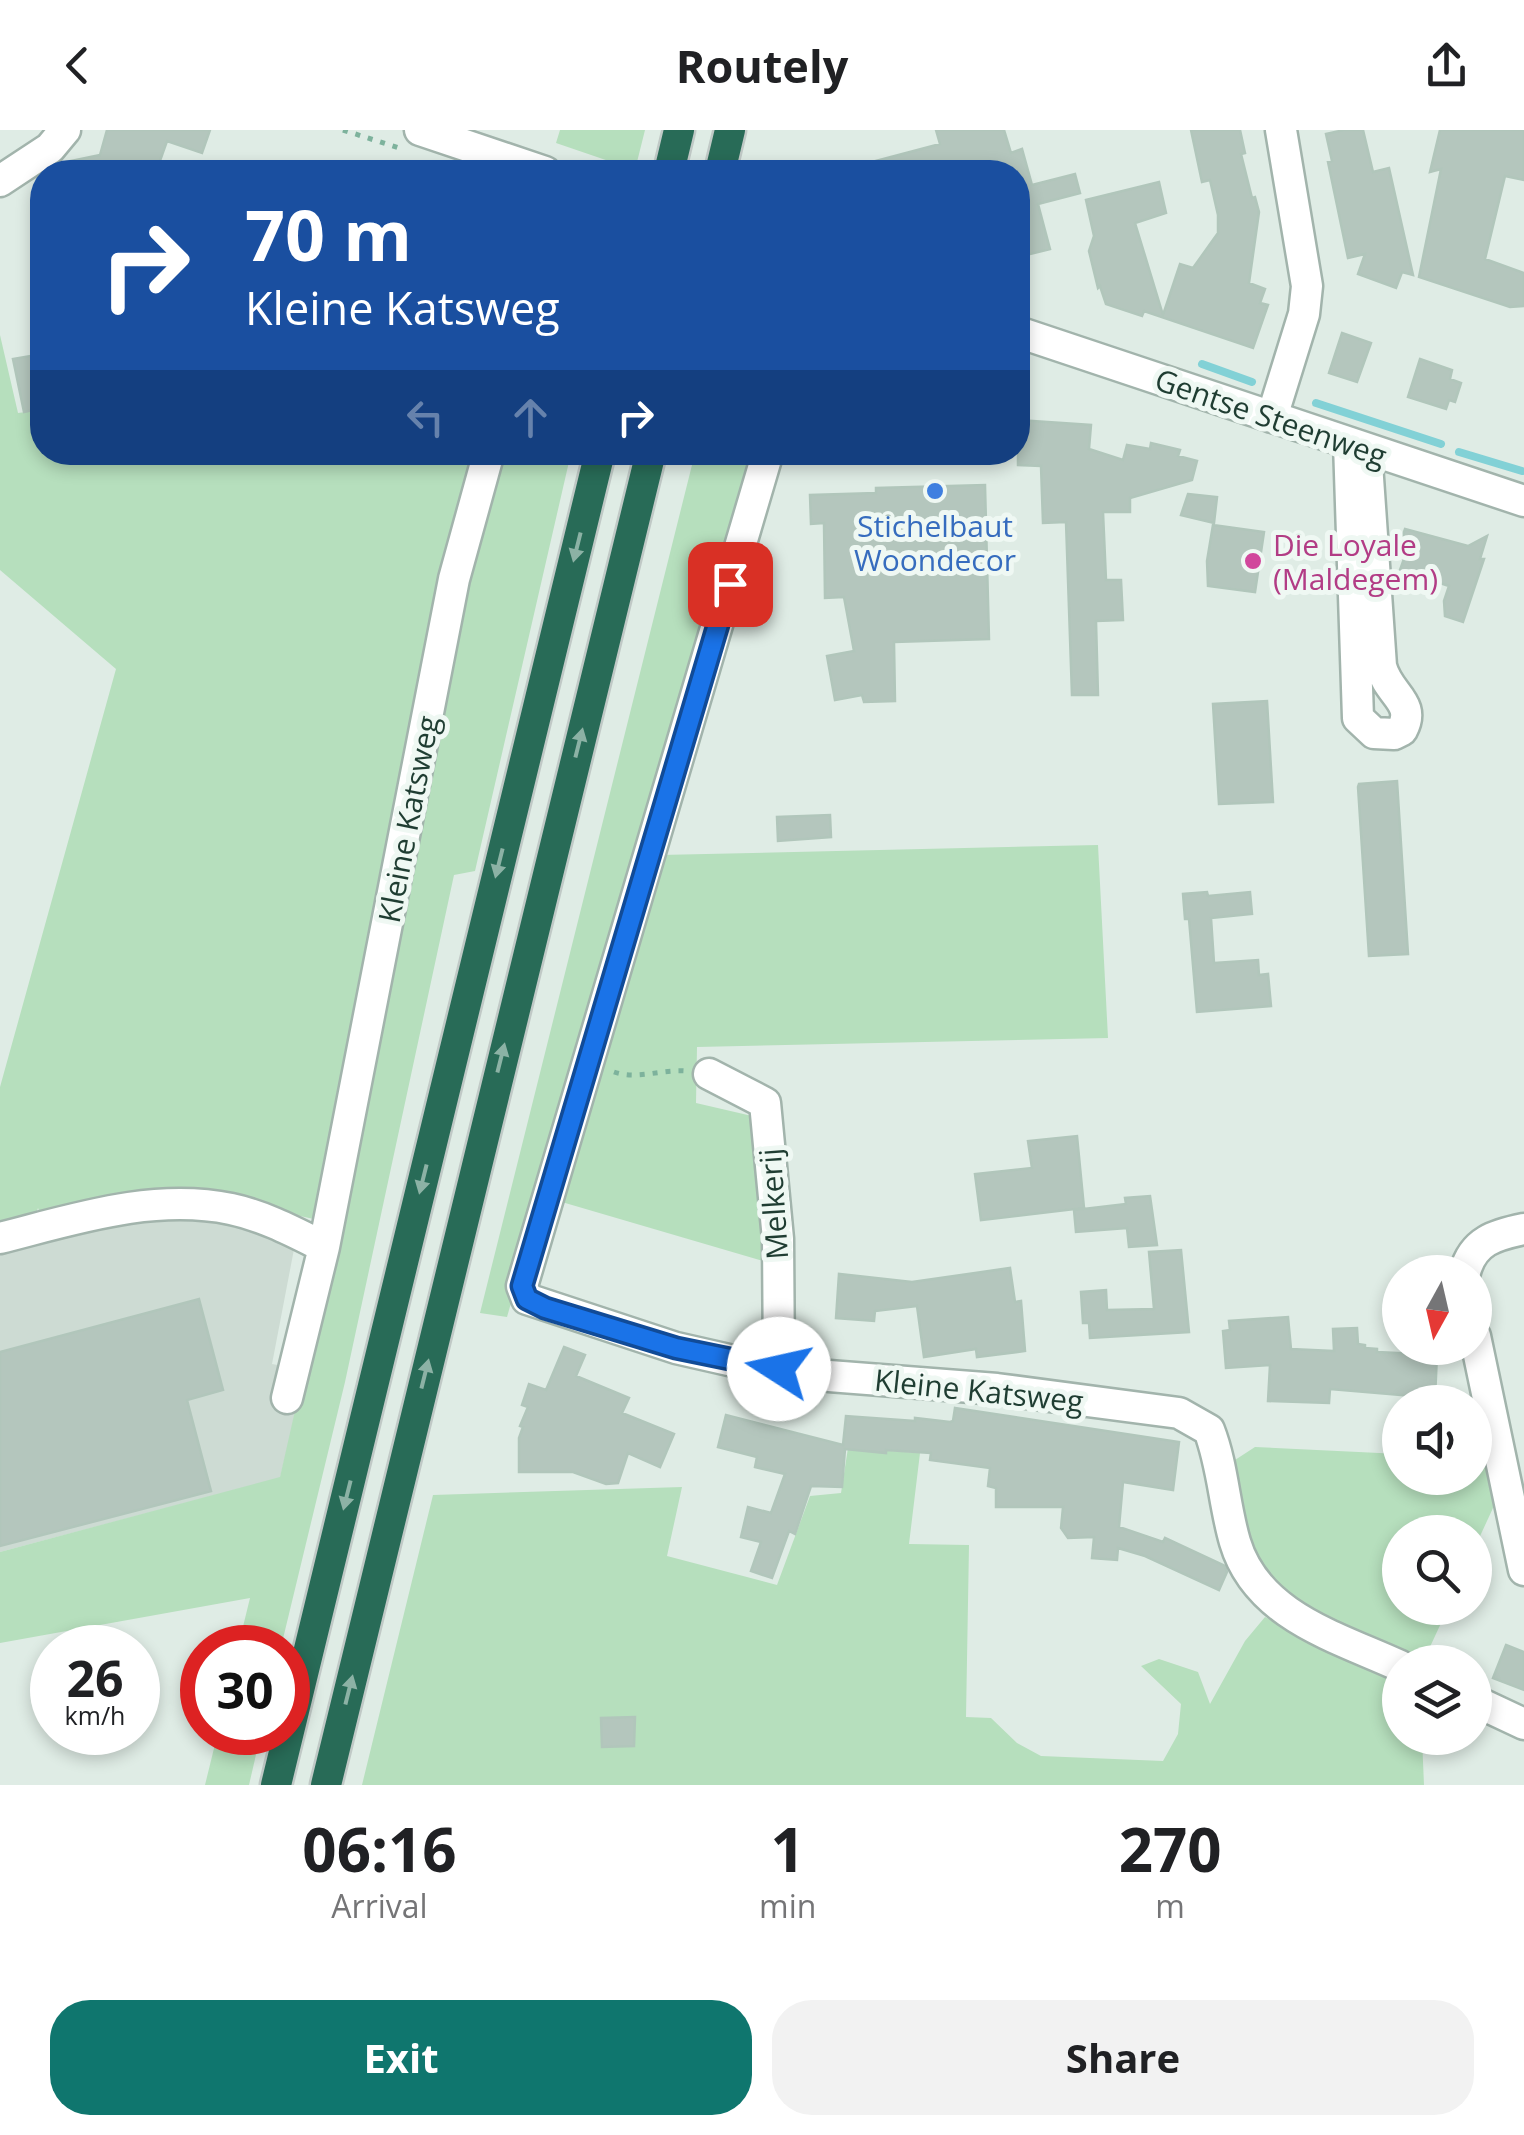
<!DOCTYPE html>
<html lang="en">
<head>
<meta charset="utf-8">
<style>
  :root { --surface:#fff; --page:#f2f2f2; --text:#202124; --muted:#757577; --accent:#0f766e }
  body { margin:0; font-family:"Open Sans",sans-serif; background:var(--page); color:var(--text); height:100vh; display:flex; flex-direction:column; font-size:38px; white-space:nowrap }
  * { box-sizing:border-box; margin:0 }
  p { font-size:32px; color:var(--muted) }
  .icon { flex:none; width:55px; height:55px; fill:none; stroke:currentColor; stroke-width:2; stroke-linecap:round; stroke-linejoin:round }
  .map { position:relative; height:1655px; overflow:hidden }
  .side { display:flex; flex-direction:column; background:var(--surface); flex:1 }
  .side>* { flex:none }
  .banner { position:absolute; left:30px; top:30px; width:1000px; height:305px; border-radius:40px; box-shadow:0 5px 15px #0003; background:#1a4fa0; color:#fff; overflow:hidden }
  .needle { width:65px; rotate:188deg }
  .tools { position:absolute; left:1382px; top:1125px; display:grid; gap:20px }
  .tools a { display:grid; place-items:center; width:110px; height:110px; border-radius:50%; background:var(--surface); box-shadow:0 5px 15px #0003; font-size:50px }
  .speed { position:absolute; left:30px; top:1495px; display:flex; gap:20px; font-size:50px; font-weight:700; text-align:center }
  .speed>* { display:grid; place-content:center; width:130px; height:130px; border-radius:50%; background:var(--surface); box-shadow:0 5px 15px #0003; line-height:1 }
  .speed small { font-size:25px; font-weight:400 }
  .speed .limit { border:15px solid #d22; background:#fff; color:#111 }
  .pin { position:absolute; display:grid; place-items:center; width:85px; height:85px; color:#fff; margin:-42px; border-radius:20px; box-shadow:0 5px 15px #0006 }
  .me { position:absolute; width:110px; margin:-55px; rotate:280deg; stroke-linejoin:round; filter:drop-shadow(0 0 8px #0008) }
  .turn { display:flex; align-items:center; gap:35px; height:210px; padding:0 50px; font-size:45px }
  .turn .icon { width:130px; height:130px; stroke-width:2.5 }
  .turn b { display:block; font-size:70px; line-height:85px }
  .lanes { display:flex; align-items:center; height:95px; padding:0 50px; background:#0003; justify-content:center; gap:50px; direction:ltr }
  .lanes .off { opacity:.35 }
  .eta { display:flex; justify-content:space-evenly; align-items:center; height:170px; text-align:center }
  .eta b { font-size:60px; font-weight:700; line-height:70px }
  .button { display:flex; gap:20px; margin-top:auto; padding:20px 50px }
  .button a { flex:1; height:115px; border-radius:40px; background:var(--accent); color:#fff; font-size:40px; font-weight:700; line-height:115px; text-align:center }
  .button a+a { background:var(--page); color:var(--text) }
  header { display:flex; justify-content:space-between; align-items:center; height:130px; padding:0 50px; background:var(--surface); font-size:45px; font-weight:700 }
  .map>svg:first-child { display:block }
  .built { fill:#cddbd3 }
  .green { fill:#b6dfbd }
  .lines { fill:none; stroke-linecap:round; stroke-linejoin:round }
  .stream { stroke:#82d1d6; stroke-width:8 }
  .building { fill:#b4c6bd; stroke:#b1c6bb; stroke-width:2.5 }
  .minor-casing { stroke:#a2b4ac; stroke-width:35 }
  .highway-casing { stroke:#c0c9c6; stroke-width:35 }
  .path { stroke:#7db29c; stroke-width:5; stroke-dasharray:5 8; stroke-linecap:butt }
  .minor { stroke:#fff; stroke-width:30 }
  .highway { stroke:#286b57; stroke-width:30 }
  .oneway { fill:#8cb2a5 }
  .route-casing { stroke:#114b97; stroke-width:25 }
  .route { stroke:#1a73e8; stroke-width:18 }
  .shop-dot { fill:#3f7fe0; stroke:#eff8f3; stroke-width:4 }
  .hotel-dot { fill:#d1479c; stroke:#eff8f3; stroke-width:4 }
  .labels { text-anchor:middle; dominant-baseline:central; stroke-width:10; stroke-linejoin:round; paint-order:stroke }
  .street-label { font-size:30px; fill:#1f3d32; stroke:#eff8f3 }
  .shop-label { font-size:30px; fill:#366cbe; stroke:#eff8f3 }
  .hotel-label { font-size:30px; fill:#b23c85; stroke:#eff8f3; text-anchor:start }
</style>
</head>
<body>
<header><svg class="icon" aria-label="back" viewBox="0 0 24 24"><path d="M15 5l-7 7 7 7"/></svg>Routely<svg class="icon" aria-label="share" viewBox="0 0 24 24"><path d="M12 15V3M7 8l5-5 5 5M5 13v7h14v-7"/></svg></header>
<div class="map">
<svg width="1524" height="1655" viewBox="0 0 1524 1655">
  <rect width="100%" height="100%" fill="#dfece5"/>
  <!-- built -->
  <path class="built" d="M 159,1083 L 229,1087 L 295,1114 L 272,1234 L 306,1240 L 280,1348 L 0,1422 L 0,1119 Z"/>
  <!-- green -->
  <path class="green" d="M 560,0 L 645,0 L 635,40 L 556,13 Z
    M 0,205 L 18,283 L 42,280 L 42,322 L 480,323 L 323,1091 L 203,1065 L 43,1091 L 38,1078 L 35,1087 L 0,1097 L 0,957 L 116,539 L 0,440 Z
    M 498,323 L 571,323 L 475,741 L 454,745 L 345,1252 L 281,1517 L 238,1517 L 250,1468 L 0,1513 L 0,1422 L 280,1347 L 390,861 L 432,622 L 488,352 Z
    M 695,323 L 755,323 L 507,1187 L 480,1183 Z
    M 1098,715 L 1108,908 L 697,917 L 696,973 L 752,986 L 763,1131 L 555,1070 L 660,725 Z
    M 1255,1317 L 1400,1324 L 1400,1348 L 1475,1348 L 1475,1331 L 1494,1341 L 1499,1365 L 1475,1417 L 1475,1402 L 1400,1402 L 1400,1478 L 1448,1478 L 1423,1532 L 1297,1476 L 1272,1457 L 1247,1406 L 1235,1330 Z
    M 848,1318 L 920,1323 L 909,1414 L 969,1415 L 966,1587 L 991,1588 L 1017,1613 L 1041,1626 L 1163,1631 L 1178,1604 L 1181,1574 L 1141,1536 L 1159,1529 L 1198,1542 L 1210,1574 L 1245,1511 L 1265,1487 L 1350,1526 L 1400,1554 L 1400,1608 L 1422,1608 L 1424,1655 L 362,1655 L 433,1365 L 682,1357 L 667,1426 L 777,1455 L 810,1366 L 841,1363 Z
    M 218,1602 L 261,1603 L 249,1655 L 205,1655 Z"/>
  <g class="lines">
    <!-- stream -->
    <path class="stream" d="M 1202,234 L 1252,252
      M 1316,273 L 1441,314
      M 1459,322 L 1522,341"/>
  </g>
  <!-- building -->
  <path class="building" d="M 107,0 L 210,0 L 202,23 L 167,11 L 156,42 L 60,42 L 61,33 L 100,25 Z
    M 936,0 L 1004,0 L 1011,23 L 1022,19 L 1032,55 L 1075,44 L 1080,63 L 1038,74 L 1050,119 L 1018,127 L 1018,42 L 858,42 L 857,36 L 940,14 Z
    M 1191,0 L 1240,0 L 1245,23 L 1241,24 L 1252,68 L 1255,67 L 1259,82 L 1249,153 L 1265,159 L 1260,173 L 1268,175 L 1253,218 L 1144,181 L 1142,186 L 1106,174 L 1100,156 L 1098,158 L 1089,121 L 1094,106 L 1086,70 L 1159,52 L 1166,83 L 1135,93 L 1163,185 L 1180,134 L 1193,138 L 1218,103 L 1218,85 L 1210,50 L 1202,52 Z
    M 1344,0 L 1363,0 L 1373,42 L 1389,38 L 1413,145 L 1402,142 L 1396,158 L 1358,144 L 1365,124 L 1348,128 L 1328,32 L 1332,31 L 1326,4 Z
    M 1440,0 L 1524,0 L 1524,50 L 1505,46 L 1485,129 L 1524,143 L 1524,176 L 1510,177 L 1419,147 L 1441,39 L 1430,42 Z
    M 1342,203 L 1371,213 L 1357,252 L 1329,243 Z
    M 37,225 L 42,254 L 42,278 L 24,282 L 13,229 Z
    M 1420,229 L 1452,240 L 1450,249 L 1461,253 L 1455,272 L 1449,270 L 1446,279 L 1408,267 Z
    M 1018,290 L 1091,295 L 1089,319 L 1123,330 L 1127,315 L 1150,319 L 1151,313 L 1180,320 L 1178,326 L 1197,331 L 1192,350 L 1130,368 L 1130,382 L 1103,382 L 1106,450 L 1121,450 L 1123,490 L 1096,491 L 1098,565 L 1072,565 L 1066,392 L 1043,393 L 1041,336 L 1018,335 Z
    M 985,355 L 989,509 L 894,512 L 895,571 L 864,572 L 862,565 L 835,570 L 827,526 L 854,521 L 844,467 L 825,468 L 824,393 L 811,394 L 810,365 L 876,363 L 876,358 Z
    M 1188,364 L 1217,367 L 1214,393 L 1181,385 Z
    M 1213,395 L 1264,402 L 1255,462 L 1208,456 L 1207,431 Z
    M 1405,399 L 1468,416 L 1487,406 L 1480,429 L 1484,429 L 1463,492 L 1445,486 L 1444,471 L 1449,456 L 1400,440 L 1405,426 L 1397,423 Z
    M 1267,571 L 1273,672 L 1219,674 L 1213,574 Z
    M 1397,651 L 1408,824 L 1369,826 L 1358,657 L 1359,654 Z
    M 830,685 L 831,707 L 778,711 L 777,687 Z
    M 1207,762 L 1208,766 L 1250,762 L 1252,784 L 1211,788 L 1214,833 L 1258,830 L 1259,845 L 1268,844 L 1271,876 L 1197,882 L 1189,789 L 1185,789 L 1183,764 Z
    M 1077,1006 L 1084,1078 L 981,1090 L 975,1044 L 1032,1038 L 1028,1011 Z
    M 1150,1066 L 1157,1115 L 1129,1117 L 1127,1098 L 1076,1102 L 1074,1080 L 1126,1074 L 1125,1068 Z
    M 1181,1120 L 1189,1202 L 1090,1208 L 1089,1193 L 1083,1193 L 1081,1162 L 1106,1160 L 1107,1180 L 1154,1179 L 1149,1122 Z
    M 1010,1138 L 1015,1172 L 1021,1171 L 1025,1221 L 977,1227 L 976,1219 L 924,1227 L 917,1176 L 875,1181 L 874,1191 L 836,1188 L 839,1144 L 912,1152 Z
    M 199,1169 L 223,1260 L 187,1270 L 211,1361 L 0,1416 L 0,1222 Z
    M 1288,1187 L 1291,1219 L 1334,1221 L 1333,1199 L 1357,1198 L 1358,1214 L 1365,1215 L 1365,1218 L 1377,1219 L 1377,1222 L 1437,1225 L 1435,1268 L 1330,1259 L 1329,1273 L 1268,1271 L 1270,1235 L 1226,1238 L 1223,1201 L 1230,1200 L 1229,1191 Z
    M 564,1217 L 585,1225 L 576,1246 L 629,1268 L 622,1283 L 674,1304 L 660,1337 L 628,1323 L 618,1353 L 606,1354 L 573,1342 L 519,1342 L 519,1308 L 523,1297 L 520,1296 L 528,1277 L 522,1275 L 529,1254 L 546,1260 Z
    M 955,1278 L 1179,1312 L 1173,1360 L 1123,1352 L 1119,1397 L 1163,1412 L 1165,1408 L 1225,1436 L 1227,1442 L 1219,1460 L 1145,1426 L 1118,1418 L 1117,1430 L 1092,1428 L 1094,1407 L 1068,1408 L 1061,1398 L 1063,1377 L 996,1377 L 996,1358 L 988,1356 L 990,1338 L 930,1330 L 931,1323 L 886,1320 L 886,1323 L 845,1319 L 842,1357 L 811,1356 L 795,1404 L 789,1401 L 772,1448 L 751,1441 L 761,1412 L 741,1407 L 748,1377 L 771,1383 L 785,1344 L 755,1337 L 757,1327 L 718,1317 L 726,1285 L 843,1315 L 846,1286 L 915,1291 L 915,1288 L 950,1292 L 953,1291 Z
    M 1506,1515 L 1524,1522 L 1524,1560 L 1493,1548 Z
    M 635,1587 L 634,1616 L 602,1617 L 601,1588 Z"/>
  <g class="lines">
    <defs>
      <path id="minor" d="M 420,0 L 545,42
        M 0,51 L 50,18 L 65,0
        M 1018,202 L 1524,371
        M 1272,287 L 1304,184 L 1307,156 L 1281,0
        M 1349,313 L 1358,588 L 1374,603 L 1394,604 L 1402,600 C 1417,572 1388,565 1381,536 L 1366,319
        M 768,322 L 522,1156 L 527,1169 L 676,1218 L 742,1233 L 829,1246 L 997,1259 L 1179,1283 L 1209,1300 C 1223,1336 1224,1375 1235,1412 C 1257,1486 1337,1507 1400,1536
        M 709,944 L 765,973 L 778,1109 L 779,1239
        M 0,1108 C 75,1089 153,1063 231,1079 C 264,1086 294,1102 324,1117
        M 1465,1142 C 1473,1111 1495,1105 1524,1099
        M 1475,1206 L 1524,1440
        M 287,1268 L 324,1117 L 454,449 L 489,322
        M 1475,1571 L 1524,1594"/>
      <path id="highway" d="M 669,42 L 679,0
        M 720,42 L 730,0
        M 276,1655 L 600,322
        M 326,1655 L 651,322"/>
    </defs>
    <!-- minor casing -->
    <use href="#minor" class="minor-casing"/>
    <!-- highway casing -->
    <use href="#highway" class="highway-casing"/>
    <!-- path -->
    <path class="path" d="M 343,0 L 402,19
      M 614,942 C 638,950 661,939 686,941"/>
    <!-- minor -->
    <use href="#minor" class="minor"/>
    <!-- highway -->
    <use href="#highway" class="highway"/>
  </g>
  <!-- one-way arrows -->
  <defs><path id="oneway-solid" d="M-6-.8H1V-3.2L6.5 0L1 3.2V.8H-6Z" transform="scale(2.5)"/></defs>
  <g class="oneway">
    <use href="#oneway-solid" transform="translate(577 417) rotate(104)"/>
    <use href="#oneway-solid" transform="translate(579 613) rotate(-76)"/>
    <use href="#oneway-solid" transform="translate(499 733) rotate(104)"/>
    <use href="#oneway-solid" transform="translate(501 928) rotate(-76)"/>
    <use href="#oneway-solid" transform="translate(423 1049) rotate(104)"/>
    <use href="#oneway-solid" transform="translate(425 1244) rotate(-76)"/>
    <use href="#oneway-solid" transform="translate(347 1365) rotate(104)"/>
    <use href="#oneway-solid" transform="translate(349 1560) rotate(-76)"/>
  </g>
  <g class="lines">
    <defs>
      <path id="route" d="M 730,454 L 522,1156 L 527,1169 L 545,1178 L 676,1218 L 779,1239"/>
    </defs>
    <!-- route casing -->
    <use href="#route" class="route-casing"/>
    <!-- route -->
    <use href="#route" class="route"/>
  </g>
  <!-- markers -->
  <circle class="shop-dot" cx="935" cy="361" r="10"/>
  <circle class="hotel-dot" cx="1253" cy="431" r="10"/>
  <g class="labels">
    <!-- street labels -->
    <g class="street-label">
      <text transform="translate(1271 287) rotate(19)">Gentse Steenweg</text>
      <text transform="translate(408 689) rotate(-79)">Kleine Katsweg</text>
      <text transform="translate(773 1074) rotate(-94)">Melkerij</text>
      <text transform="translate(979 1260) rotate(6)">Kleine Katsweg</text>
    </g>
    <!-- shop labels -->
    <g class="shop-label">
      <text x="935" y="395">Stichelbaut<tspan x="935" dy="34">Woondecor</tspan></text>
    </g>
    <!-- hotel labels -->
    <g class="hotel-label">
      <text x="1273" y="414">Die Loyale<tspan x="1273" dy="34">(Maldegem)</tspan></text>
    </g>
  </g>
</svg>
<div class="tools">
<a><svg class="needle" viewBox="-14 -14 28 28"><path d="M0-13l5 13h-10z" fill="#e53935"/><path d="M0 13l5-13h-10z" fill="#757577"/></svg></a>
<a><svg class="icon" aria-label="sound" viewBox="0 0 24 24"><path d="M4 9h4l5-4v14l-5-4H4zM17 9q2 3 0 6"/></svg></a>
<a><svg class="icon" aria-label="search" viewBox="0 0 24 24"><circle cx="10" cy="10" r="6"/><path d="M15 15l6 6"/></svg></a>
<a><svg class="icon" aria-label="layers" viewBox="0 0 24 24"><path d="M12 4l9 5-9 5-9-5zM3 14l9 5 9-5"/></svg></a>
</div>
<div class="speed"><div>26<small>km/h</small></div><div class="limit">30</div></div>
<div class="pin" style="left:730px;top:454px;background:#d93025"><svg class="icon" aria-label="arrive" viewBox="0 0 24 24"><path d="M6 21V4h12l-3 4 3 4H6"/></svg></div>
<svg class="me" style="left:779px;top:1239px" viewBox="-20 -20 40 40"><circle r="19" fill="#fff"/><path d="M0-13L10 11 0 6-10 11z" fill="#1a73e8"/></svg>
<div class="banner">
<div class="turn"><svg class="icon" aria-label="right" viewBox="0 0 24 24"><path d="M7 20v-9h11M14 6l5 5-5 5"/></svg><div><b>70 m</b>Kleine Katsweg</div></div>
<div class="lanes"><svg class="icon off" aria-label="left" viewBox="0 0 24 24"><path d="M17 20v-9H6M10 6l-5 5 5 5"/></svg><svg class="icon off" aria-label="ahead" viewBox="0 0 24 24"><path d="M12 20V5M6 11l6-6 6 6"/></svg><svg class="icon" aria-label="right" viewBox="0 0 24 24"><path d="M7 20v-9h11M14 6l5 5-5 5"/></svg></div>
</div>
</div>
<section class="side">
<div class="eta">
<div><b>06:16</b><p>Arrival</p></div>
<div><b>1</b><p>min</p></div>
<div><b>270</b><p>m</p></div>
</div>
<div class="button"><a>Exit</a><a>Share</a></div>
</section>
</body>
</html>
